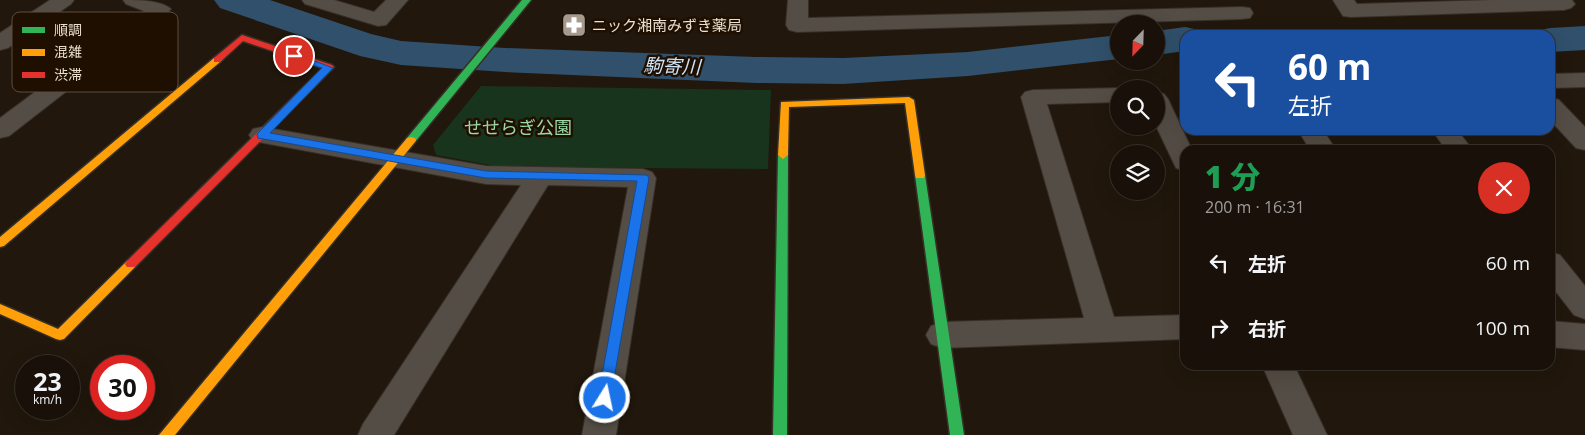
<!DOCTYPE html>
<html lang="ja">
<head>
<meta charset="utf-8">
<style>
  :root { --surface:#191109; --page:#221a12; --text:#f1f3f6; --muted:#9f9d9c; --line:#37312a }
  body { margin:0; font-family:"Open Sans","Noto Sans JP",sans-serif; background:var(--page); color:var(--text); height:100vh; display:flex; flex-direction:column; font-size:19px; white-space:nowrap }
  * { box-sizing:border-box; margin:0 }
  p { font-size:16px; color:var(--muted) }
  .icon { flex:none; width:28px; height:28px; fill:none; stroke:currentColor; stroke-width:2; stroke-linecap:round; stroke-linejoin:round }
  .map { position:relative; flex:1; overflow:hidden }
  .details { position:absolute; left:1180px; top:145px; width:375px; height:225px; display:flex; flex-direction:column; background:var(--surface); border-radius:15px; box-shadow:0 5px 20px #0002,0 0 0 1px var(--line) }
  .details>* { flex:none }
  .top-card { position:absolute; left:1180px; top:30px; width:375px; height:105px; border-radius:15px; box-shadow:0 5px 20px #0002,0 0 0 1px var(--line); background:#1a4fa0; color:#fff; overflow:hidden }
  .needle { width:32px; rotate:203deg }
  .buttons { position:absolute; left:1110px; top:15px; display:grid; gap:10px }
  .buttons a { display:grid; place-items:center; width:55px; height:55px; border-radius:50%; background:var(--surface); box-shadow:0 5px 20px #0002,0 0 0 1px var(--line); font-size:25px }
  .speed { position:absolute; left:15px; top:355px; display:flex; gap:10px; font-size:25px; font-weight:700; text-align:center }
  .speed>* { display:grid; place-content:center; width:65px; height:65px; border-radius:50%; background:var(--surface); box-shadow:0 5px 20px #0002,0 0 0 1px var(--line); line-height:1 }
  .speed small { font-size:12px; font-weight:400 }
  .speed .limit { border:8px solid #d22; background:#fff; color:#111 }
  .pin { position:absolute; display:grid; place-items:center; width:42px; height:42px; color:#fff; margin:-21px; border:2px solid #fff; border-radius:50%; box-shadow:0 1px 5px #0007 }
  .me { position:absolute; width:55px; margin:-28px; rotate:10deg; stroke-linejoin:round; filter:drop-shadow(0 0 4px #0008) }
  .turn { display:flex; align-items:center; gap:18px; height:105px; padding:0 25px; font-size:22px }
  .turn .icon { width:65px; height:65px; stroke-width:2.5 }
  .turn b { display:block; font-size:35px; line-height:42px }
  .round { display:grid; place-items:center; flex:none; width:52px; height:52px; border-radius:26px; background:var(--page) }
  .head { display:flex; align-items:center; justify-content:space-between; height:85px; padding:0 25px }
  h1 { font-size:30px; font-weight:800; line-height:38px; color:#1e9e55 }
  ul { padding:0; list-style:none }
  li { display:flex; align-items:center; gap:15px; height:65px; padding:0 25px }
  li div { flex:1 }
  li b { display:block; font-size:19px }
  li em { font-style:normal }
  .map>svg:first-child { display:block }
  .green { fill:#18341d }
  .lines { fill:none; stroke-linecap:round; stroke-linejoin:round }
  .river { fill:#30506b; fill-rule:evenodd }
  .street-casing { stroke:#373029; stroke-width:2 }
  .fast-casing { stroke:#373029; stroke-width:3 }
  .slow-casing { stroke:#373029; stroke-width:3 }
  .jam-casing { stroke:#373029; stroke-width:3 }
  .street { fill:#544d45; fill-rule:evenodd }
  .fast { fill:#30b455; fill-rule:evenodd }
  .slow { fill:#ff9f0a; fill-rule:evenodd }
  .jam { fill:#e5322d; fill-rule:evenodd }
  .route { fill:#1a73e8; stroke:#114b97 }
  .labels { text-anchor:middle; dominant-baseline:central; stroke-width:5; stroke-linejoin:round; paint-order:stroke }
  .far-poi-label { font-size:15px; fill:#ece0d3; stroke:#1f0f00; text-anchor:start }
  .park-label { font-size:18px; fill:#9bdaa7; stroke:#1f0f00 }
  .water-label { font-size:19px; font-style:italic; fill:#cee5fa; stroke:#1f0f00 }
  .key { fill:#1f0f00; stroke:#5c4e3f; stroke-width:1 }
  .key-label { font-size:14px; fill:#ece0d3 }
</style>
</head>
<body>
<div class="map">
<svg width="1585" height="435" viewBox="0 0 1585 435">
  <rect width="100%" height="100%" fill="#21170c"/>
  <!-- green -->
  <path class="green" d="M 481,86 L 771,90 L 768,169 L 501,167 L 436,155 L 433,145 Z"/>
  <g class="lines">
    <!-- river -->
    <path class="river" d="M 214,0 L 270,0 L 371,34 L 401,41 L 505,48 L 756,57 L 843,58 L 968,52 L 1119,35 L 1119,59 L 968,76 L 843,84 L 756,83 L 505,72 L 401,65 L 360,56 L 220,8 Z
      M 1585,26 L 1585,50 L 1550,52 L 1550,35 L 1533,35 L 1536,31 L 1550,28 Z
      M 1185,27 L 1199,30 L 1202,35 L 1185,35 L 1185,51 L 1156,55 L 1156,31 Z"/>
    <defs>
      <path id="street" d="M 50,0 L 74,0 L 71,4 L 8,48 L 0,50 L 0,33 Z
        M 123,0 C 137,0 161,0 171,9 L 167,13 L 9,136 L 0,138 L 0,118 L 144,11 L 126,4 Z
        M 302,0 L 334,0 L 374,12 L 386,0 L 408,0 L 386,25 L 378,26 L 305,4 Z
        M 788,0 L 808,0 L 808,18 L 1242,7 L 1250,8 L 1253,13 L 1250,18 L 1242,19 L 797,32 L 789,30 L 786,25 Z
        M 1333,0 L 1354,0 L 1357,4 L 1493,0 L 1572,0 L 1575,4 L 1571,8 L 1564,10 L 1351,17 L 1343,16 Z
        M 1585,73 L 1585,87 L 1550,88 L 1550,74 Z
        M 1119,88 L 1123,89 L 1119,89 L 1119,102 L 1047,104 L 1114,317 L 1185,315 L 1185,339 L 942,348 L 931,344 L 926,335 L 931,326 L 942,322 L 1084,318 L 1021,97 L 1025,92 L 1033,90 Z
        M 1156,92 L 1164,94 L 1168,99 L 1192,150 L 1185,150 L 1185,171 L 1176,168 L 1156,126 Z
        M 1550,97 L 1559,100 L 1585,127 L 1585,150 L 1576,148 L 1550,120 Z
        M 262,127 L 486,166 L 643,169 L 652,172 L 656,178 L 616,435 L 582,435 L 628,187 L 548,185 L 394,435 L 358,435 L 363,424 L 521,185 L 486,184 L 253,141 L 249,135 L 253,129 Z
        M 1298,130 L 1323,130 L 1336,150 L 1310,150 Z
        M 1432,130 L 1457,130 L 1473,150 L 1446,150 Z
        M 1550,252 L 1560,255 L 1585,286 L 1585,319 L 1574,315 L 1550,284 Z
        M 1550,321 L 1585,324 L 1585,350 L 1550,347 Z
        M 1262,365 L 1294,365 L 1327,435 L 1293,435 Z"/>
      <path id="fast" d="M 522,0 L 531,0 L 415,142 L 407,142 L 406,140 L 407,138 Z
        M 783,151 L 788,155 L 787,435 L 773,435 L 778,155 Z
        M 920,171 L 925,175 L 964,435 L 950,435 L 915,175 Z"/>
      <path id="slow" d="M 217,57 L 222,60 L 220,62 L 4,246 L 0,247 L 0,237 L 214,58 Z
        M 909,97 L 914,100 L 925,175 L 924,178 L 916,178 L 915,175 L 905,103 L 789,107 L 788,155 L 783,159 L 778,155 L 781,102 Z
        M 411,137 L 415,138 L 416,140 L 415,142 L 175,435 L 159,435 L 407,138 Z
        M 131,260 L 135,261 L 137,264 L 135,267 L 64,339 L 60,340 L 56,339 L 0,314 L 0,304 L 58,329 L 127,261 Z"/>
      <path id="jam" d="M 242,35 L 332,65 L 334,67 L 135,267 L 127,267 L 125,264 L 127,261 L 323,68 L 243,41 L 220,62 L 214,62 L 214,58 Z"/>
    </defs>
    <!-- street casing -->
    <use href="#street" class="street-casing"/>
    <!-- fast casing -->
    <use href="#fast" class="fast-casing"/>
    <!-- slow casing -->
    <use href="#slow" class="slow-casing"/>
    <!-- jam casing -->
    <use href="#jam" class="jam-casing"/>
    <!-- street -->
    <use href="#street" class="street"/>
    <!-- fast -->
    <use href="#fast" class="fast"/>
    <!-- slow -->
    <use href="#slow" class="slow"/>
    <!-- jam -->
    <use href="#jam" class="jam"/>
  </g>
  <!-- route -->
  <path class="route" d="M 294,53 L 333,68 L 270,133 L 486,171 L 647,175 L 649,178 L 610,402 L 605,404 L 600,402 L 598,398 L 637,181 L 486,178 L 258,138 L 257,135 L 258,133 L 322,68 L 291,58 L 291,54 Z"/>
  <!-- icons -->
  <defs>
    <symbol id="pharmacy-square" viewBox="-11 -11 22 22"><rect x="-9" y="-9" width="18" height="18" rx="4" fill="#a59a8d" stroke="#1f0f00"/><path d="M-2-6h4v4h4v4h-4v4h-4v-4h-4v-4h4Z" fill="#fff"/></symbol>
  </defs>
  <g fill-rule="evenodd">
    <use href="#pharmacy-square" x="560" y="11" width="28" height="28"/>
  </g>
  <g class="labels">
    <!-- far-poi labels -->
    <g class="far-poi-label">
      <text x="592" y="25">ニック湘南みずき薬局</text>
    </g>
    <!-- park labels -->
    <g class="park-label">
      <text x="518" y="127">せせらぎ公園</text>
    </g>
    <!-- water labels -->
    <g class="water-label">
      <text transform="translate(672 66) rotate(2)">駒寄川</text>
    </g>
  </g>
  <!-- legend -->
  <rect x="12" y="12" width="166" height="80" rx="8" class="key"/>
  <rect x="22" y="27" width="23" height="6" fill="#30b455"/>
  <rect x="22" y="49" width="23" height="7" fill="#ff9f0a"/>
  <rect x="22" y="72" width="23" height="6" fill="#e5322d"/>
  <g class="key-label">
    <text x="54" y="35">順調</text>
    <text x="54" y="57">混雑</text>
    <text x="54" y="80">渋滞</text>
  </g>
</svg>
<div class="buttons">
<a><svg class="needle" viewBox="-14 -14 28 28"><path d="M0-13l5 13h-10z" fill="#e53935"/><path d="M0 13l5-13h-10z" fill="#9f9d9c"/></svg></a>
<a><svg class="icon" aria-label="search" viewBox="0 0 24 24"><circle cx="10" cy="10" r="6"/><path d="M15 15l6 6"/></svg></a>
<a><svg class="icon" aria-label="layers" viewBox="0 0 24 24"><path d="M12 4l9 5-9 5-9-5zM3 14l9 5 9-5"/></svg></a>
</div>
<div class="speed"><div>23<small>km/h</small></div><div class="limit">30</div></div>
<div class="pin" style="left:294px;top:56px;background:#d93025"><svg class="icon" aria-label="arrive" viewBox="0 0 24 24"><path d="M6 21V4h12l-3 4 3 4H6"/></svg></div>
<svg class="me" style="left:605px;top:398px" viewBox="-20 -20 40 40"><circle r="17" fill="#1a73e8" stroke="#fff" stroke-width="3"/><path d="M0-11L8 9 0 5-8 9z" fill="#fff"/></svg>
<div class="top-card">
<div class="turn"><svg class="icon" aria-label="left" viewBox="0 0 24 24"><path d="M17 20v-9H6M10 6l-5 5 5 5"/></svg><div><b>60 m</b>左折</div></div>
</div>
<section class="details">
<div class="head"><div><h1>1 分</h1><p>200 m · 16:31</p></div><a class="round" style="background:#d93025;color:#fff"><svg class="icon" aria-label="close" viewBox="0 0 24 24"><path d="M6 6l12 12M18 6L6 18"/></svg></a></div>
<ul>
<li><svg class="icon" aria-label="left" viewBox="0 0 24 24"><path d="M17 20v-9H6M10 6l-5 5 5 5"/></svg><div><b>左折</b></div><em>60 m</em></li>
<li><svg class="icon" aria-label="right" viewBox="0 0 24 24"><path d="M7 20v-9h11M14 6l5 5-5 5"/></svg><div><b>右折</b></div><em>100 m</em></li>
</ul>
</section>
</div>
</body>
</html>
